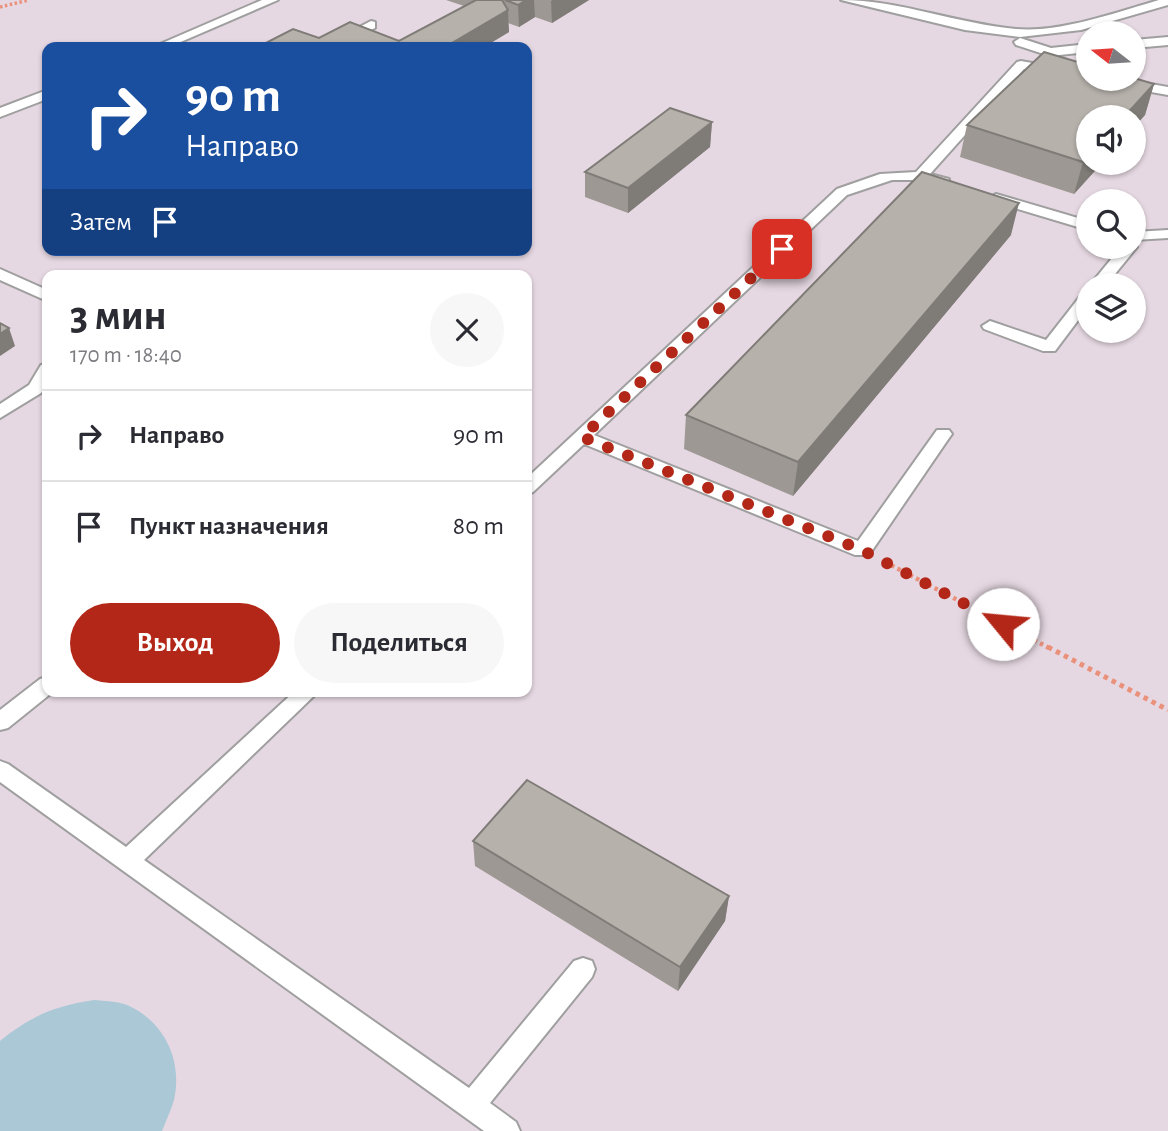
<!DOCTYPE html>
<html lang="ru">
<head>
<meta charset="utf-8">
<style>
  :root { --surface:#fff; --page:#f7f7f7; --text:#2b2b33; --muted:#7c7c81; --line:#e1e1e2; --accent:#b32718 }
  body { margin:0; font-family:"Alegreya Sans",sans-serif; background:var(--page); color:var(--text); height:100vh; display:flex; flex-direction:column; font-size:26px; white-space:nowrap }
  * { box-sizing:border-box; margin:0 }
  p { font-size:23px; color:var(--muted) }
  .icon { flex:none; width:38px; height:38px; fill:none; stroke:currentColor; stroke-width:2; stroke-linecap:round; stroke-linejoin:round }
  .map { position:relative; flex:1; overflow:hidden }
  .side { position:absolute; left:42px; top:270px; width:490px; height:427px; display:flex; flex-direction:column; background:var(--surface); border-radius:14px; box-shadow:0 2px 5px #0004 }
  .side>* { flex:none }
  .banner { position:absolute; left:42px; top:42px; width:490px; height:214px; border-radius:14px; box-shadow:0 2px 5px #0004; background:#1a4fa0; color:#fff; overflow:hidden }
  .needle { width:46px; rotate:287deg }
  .controls { position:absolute; left:1076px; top:21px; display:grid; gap:14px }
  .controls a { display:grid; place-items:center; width:70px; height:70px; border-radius:50%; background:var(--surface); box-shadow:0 2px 5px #0004; font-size:35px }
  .pin { position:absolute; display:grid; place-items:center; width:60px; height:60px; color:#fff; margin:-30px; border-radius:14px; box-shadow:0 4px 10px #0006 }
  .me { position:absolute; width:77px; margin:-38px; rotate:298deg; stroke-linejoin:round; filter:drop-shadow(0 0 5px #0008) }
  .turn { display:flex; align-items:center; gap:24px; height:147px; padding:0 28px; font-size:32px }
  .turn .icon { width:91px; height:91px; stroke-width:2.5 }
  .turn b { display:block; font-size:49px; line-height:60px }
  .then { display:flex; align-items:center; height:66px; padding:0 28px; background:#0003; gap:14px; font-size:26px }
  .round { display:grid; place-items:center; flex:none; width:74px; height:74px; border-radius:37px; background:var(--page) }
  .headline { display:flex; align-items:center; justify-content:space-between; height:119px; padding:0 28px }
  h1 { font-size:42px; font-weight:600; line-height:52px }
  .primary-button { display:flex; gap:14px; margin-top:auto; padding:14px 28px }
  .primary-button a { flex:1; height:80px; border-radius:42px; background:var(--accent); color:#fff; font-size:28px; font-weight:600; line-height:80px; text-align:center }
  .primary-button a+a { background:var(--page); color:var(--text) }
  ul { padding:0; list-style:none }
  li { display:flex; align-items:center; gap:21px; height:91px; padding:0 28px; border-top:2px solid var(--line) }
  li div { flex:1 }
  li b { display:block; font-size:26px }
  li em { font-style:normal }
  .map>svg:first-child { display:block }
  .industrial { fill:#e6d8e2; fill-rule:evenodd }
  .water { fill:#abc8d6 }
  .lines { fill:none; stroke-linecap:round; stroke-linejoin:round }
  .service-casing { stroke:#9f9f9f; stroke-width:4 }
  .path-far2 { stroke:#e9917b; stroke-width:3.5; stroke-dasharray:2.5 2.5; stroke-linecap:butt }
  .path-far1 { stroke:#e9917b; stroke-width:4.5; stroke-dasharray:3.5 3.5; stroke-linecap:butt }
  .path { stroke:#e9917b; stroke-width:5; stroke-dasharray:4.5 4.5; stroke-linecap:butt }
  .service { fill:#fff; fill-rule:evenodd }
  .wall { fill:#9d9893 }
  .shaded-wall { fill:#7f7c78 }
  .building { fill:#b6b1ab; stroke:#7f7c78; stroke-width:2 }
  .route { stroke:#b32718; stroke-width:12; stroke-dasharray:0 21.6 }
</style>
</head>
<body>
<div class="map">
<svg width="1168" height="1131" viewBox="0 0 1168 1131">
  <rect width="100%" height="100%" fill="#eeece5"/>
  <!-- industrial -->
  <path class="industrial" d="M 0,0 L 1168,0 L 1168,1131 L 0,1131 ZM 1088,33 L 1134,33 L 1134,79 L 1088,79 ZM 47,47 L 527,47 L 527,250 L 47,250 ZM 1088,117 L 1134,117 L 1134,163 L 1088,163 ZM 1088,201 L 1134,201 L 1134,247 L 1088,247 ZM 47,275 L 527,275 L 527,691 L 47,691 ZM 1088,285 L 1134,285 L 1134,331 L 1088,331 Z"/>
  <!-- water -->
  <path class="water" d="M 94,1000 C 105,1001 117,1001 127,1005 C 164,1021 183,1060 174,1100 C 171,1110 166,1121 162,1131 L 0,1131 L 0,1041 C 31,1016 54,1006 94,1000 Z"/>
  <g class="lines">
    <defs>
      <path id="service" d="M 262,0 L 278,0 L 169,47 L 153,47 Z
        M 841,0 C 900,0 958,24 1016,29 C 1060,33 1117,12 1159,0 L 1168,0 L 1168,5 L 1081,30 L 1020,37 L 965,30 Z
        M 371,21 L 375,22 L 375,28 L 336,47 L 321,47 Z
        M 1168,37 L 1168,45 L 1134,48 L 1134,40 Z
        M 1020,38 L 1051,48 L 1088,44 L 1088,52 L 1050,56 L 1016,45 L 1014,42 Z
        M 1021,61 L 1088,73 L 1088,79 L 1093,79 L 1088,81 L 1024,69 L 930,174 L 949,179 L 949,185 L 916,180 L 892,180 L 847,195 L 594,435 L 858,541 L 937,430 L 949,430 L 952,434 L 949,438 L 869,555 L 855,555 L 584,444 L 533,492 L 527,494 L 527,478 L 837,189 L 880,174 L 916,172 L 1017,62 Z
        M 1128,80 L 1168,87 L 1168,95 L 1123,87 L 1123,81 Z
        M 47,90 L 47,99 L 0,117 L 0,108 Z
        M 996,194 L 1088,221 L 1088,230 L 991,201 L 989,198 Z
        M 1168,230 L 1168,238 L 1134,240 L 1134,232 Z
        M 1134,244 L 1137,247 L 1106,285 L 1090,285 L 1121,247 L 1134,247 Z
        M 0,269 L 47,290 L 47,301 L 0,280 Z
        M 1088,292 L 1088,307 L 1055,351 L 1043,351 L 984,329 L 982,326 L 990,321 L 1046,340 L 1082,294 Z
        M 47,364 L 47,383 L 41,393 L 0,418 L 0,404 L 29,385 L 41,365 Z
        M 47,677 L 47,691 L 54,691 L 8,728 L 0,730 L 0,710 L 40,679 Z
        M 295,691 L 319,691 L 144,860 L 469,1088 L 574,961 L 583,958 L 592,961 L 595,969 L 592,977 L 490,1103 L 516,1122 L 520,1131 L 484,1131 L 0,782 L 0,761 L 8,764 L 126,847 Z"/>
    </defs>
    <!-- service casing -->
    <use href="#service" class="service-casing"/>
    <!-- path-far2 -->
    <path class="path-far2" d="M 0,7 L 29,0"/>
    <!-- path-far1 -->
    <path class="path-far1" d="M 885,562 L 1051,649"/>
    <!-- path -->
    <path class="path" d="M 1048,647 L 1168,710"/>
    <!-- service -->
    <use href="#service" class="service"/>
  </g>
  <!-- wall -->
  <path class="wall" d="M 446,0 L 589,0 L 552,23 L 535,17 L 519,27 L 508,23 L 509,32 L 484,47 L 258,47 L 319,38 L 399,41 L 464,6 Z
    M 1154,84 L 1145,115 L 1134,127 L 1134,117 L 1088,163 L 1102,163 L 1074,194 L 960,157 L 967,125 Z
    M 712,122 L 710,147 L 628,213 L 585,197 L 585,172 Z
    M 1011,235 L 793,496 L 684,449 L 686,415 Z
    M 473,841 L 729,896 L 725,921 L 678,991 L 475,866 Z"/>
  <!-- shaded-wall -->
  <path class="shaded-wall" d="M 526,0 L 534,0 L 535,17 L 519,27 L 518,5 Z
    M 553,0 L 589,0 L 552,23 L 551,1 Z
    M 508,10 L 509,32 L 484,47 L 445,47 Z
    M 1154,84 L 1145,115 L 1134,127 L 1134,117 L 1124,117 Z
    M 712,122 L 710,147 L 628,213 L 628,188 Z
    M 1088,156 L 1088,163 L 1102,163 L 1074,194 L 1083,162 Z
    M 1019,203 L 1011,235 L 793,496 L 798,462 Z
    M 9,328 L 15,346 L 0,356 L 0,334 Z
    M 729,896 L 725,921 L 678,991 L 680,967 Z"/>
  <!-- building -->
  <path class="building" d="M 476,0 L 502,0 L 508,10 L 445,47 L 258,47 L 293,29 L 319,38 L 350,22 L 399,41 Z
    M 505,0 L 526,0 L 518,5 Z
    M 1044,52 L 1088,65 L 1088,79 L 1134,78 L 1154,84 L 1124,117 L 1088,117 L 1088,156 L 1083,162 L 967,125 Z
    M 670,108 L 712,122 L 628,188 L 585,172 Z
    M 922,172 L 1019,203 L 798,462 L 686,415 Z
    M 0,323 L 9,328 L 0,334 Z
    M 527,780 L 729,896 L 680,967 L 473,841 Z"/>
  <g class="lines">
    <!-- route -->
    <path class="route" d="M 782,249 L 582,437 L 862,550 L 1003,624"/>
  </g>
</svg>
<div class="controls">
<a><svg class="needle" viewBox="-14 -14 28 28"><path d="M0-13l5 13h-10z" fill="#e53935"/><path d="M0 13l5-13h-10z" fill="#7c7c81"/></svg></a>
<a><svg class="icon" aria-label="sound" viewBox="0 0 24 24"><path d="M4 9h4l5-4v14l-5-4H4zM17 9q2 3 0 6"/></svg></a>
<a><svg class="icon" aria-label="search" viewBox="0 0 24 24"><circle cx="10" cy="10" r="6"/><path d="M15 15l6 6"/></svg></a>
<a><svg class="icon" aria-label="layers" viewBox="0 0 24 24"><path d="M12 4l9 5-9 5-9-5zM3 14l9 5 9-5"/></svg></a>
</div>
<div class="pin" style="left:782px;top:249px;background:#d93025"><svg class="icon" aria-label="arrive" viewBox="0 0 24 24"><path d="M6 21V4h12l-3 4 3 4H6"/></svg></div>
<svg class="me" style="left:1003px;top:624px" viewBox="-20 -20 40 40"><circle r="19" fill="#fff"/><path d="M0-13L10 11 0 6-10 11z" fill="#b32718"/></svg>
<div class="banner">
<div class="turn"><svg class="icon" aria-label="right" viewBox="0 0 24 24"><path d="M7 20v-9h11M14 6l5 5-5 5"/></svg><div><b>90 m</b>Направо</div></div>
<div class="then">Затем<svg class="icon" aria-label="arrive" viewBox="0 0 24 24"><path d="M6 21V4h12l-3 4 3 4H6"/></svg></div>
</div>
<section class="side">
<div class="headline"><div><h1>3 мин</h1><p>170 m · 18:40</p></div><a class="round"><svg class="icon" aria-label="close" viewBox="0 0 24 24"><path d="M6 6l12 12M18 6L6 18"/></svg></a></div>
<ul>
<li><svg class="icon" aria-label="right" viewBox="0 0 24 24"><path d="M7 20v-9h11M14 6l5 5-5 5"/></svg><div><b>Направо</b></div><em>90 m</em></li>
<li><svg class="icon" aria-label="arrive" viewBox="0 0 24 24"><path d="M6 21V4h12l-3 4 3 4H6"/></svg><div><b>Пункт назначения</b></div><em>80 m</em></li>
</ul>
<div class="primary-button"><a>Выход</a><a>Поделиться</a></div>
</section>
</div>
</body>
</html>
